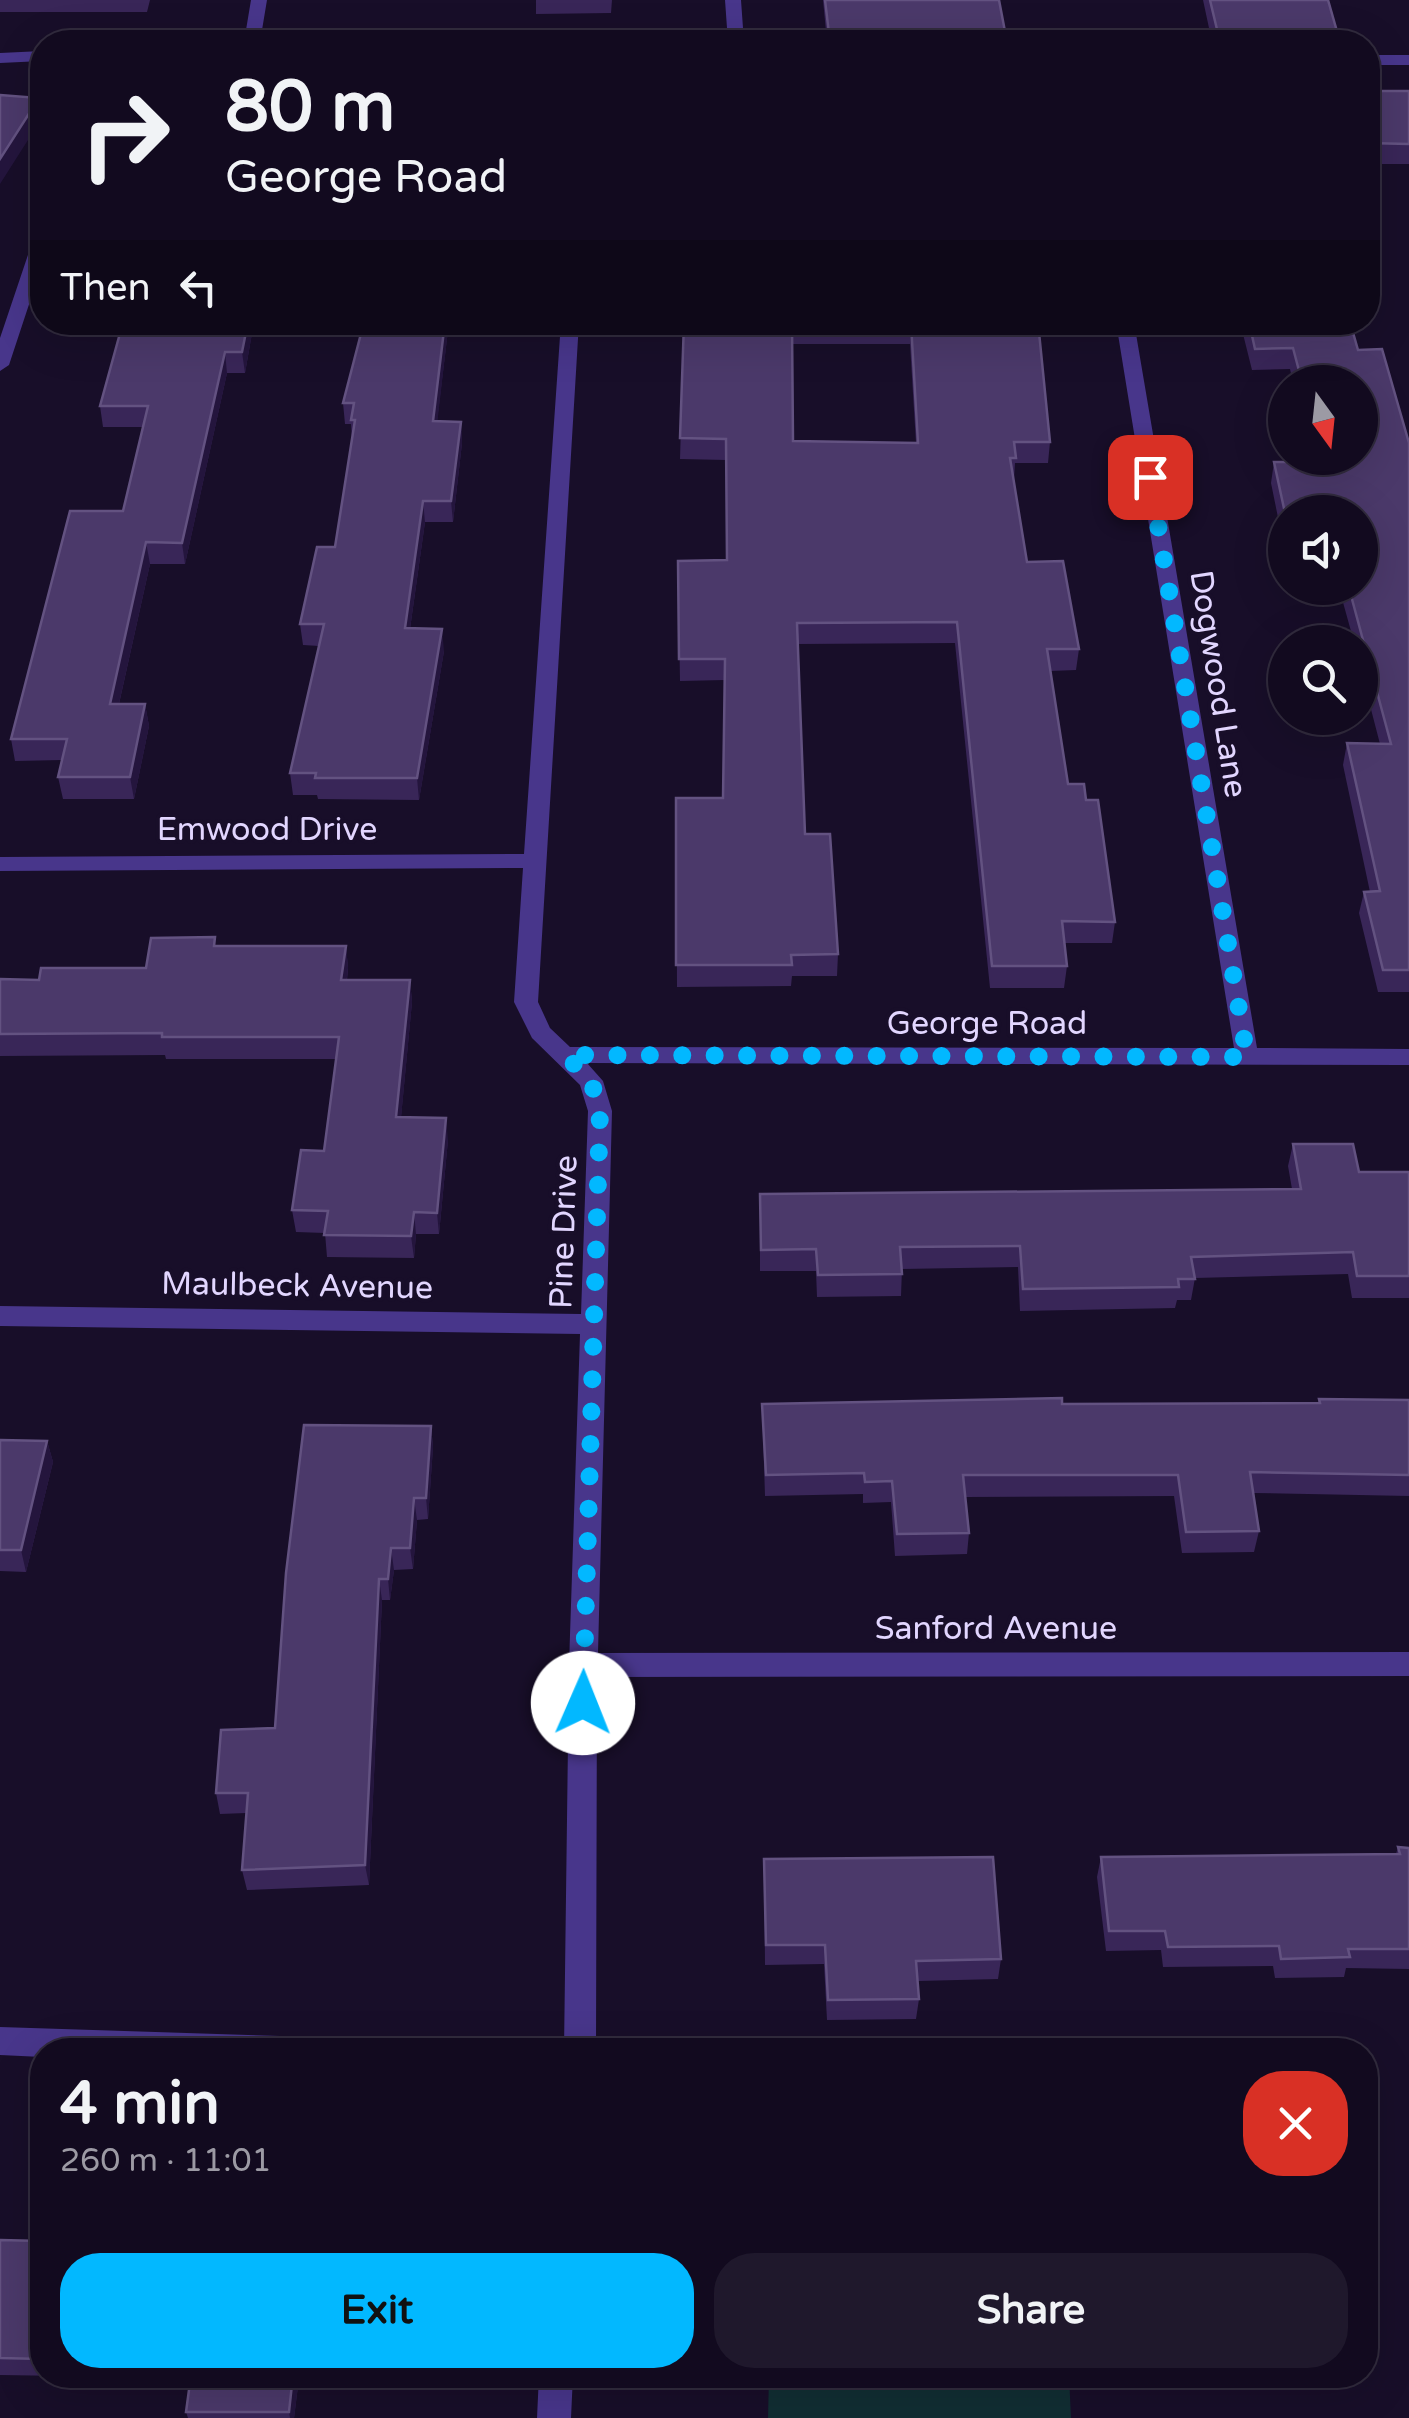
<!DOCTYPE html>
<html lang="en">
<head>
<meta charset="utf-8">
<style>
  :root { --surface:#120a1f; --page:#1f182c; --text:#f1f3f6; --muted:#9c9aa4; --line:#312b3d; --accent:#02b8ff }
  body { margin:0; font-family:"Varela Round",sans-serif; background:var(--page); color:var(--text); height:100vh; display:flex; flex-direction:column; font-size:38px; white-space:nowrap }
  * { box-sizing:border-box; margin:0 }
  p { font-size:32px; color:var(--muted) }
  .icon { flex:none; width:55px; height:55px; fill:none; stroke:currentColor; stroke-width:2; stroke-linecap:round; stroke-linejoin:round }
  .map { position:relative; flex:1; overflow:hidden }
  .panel { position:absolute; left:30px; top:2038px; width:1348px; height:350px; display:flex; flex-direction:column; background:var(--surface); border-radius:40px; box-shadow:0 10px 40px #0002,0 0 0 2px var(--line) }
  .panel>* { flex:none }
  .guide { position:absolute; left:30px; top:30px; width:1350px; height:305px; border-radius:40px; box-shadow:0 10px 40px #0002,0 0 0 2px var(--line); background:#120a1f; color:var(--text); overflow:hidden }
  .needle { width:65px; rotate:165deg }
  .buttons { position:absolute; left:1268px; top:365px; display:grid; gap:20px }
  .buttons a { display:grid; place-items:center; width:110px; height:110px; border-radius:50%; background:var(--surface); box-shadow:0 10px 40px #0002,0 0 0 2px var(--line); font-size:50px }
  .pin { position:absolute; display:grid; place-items:center; width:85px; height:85px; color:#fff; margin:-42px; border-radius:20px; box-shadow:0 5px 15px #0006 }
  .me { position:absolute; width:110px; margin:-55px; rotate:1deg; stroke-linejoin:round; filter:drop-shadow(0 0 8px #0008) }
  .turn { display:flex; align-items:center; gap:35px; height:210px; padding:0 30px; font-size:45px }
  .turn .icon { width:130px; height:130px; stroke-width:2.5 }
  .turn b { display:block; font-size:70px; line-height:85px }
  .then { display:flex; align-items:center; height:95px; padding:0 30px; background:#0003; gap:20px; font-size:38px }
  .round { display:grid; place-items:center; flex:none; width:105px; height:105px; border-radius:40px; background:var(--page) }
  .head { display:flex; align-items:center; justify-content:space-between; height:170px; padding:0 30px }
  h1 { font-size:60px; font-weight:700; line-height:75px }
  .button { display:flex; gap:20px; margin-top:auto; padding:20px 30px }
  .button a { flex:1; height:115px; border-radius:40px; background:var(--accent); color:#111; font-size:40px; font-weight:700; line-height:115px; text-align:center }
  .button a+a { background:var(--page); color:var(--text) }
  .map>svg:first-child { display:block }
  .green { fill:#112e33 }
  .lines { fill:none; stroke-linecap:round; stroke-linejoin:round }
  .minor { fill:#48368b; fill-rule:evenodd }
  .wall { fill:#392658; fill-rule:evenodd }
  .shaded-wall { fill:#24153d }
  .building { fill:#4b396a; stroke:#635281; stroke-width:2.5; fill-rule:evenodd }
  .route { stroke:#02b8ff; stroke-width:18; stroke-dasharray:0 32.4 }
  .labels { text-anchor:middle; dominant-baseline:central; stroke-width:8; stroke-linejoin:round; paint-order:stroke }
  .street-label { font-size:32px; fill:#e2d6ff; stroke:#180e29 }
</style>
</head>
<body>
<div class="map">
<svg width="1409" height="2418" viewBox="0 0 1409 2418">
  <rect width="100%" height="100%" fill="#180e29"/>
  <!-- green -->
  <path class="green" d="M 769,2375 L 1069,2375 L 1071,2418 L 768,2418 Z"/>
  <g class="lines">
    <!-- minor -->
    <path class="minor" d="M 251,0 L 267,0 L 260,42 L 244,42 Z
      M 725,0 L 741,0 L 744,42 L 728,42 Z
      M 42,51 L 42,61 L 0,63 L 0,53 Z
      M 1368,55 L 1409,55 L 1409,65 L 1368,65 Z
      M 42,235 L 42,265 L 9,365 L 0,371 L 0,338 L 33,240 Z
      M 561,322 L 579,322 L 538,1002 L 550,1028 L 570,1047 L 1234,1048 L 1116,322 L 1134,322 L 1257,1048 L 1409,1049 L 1409,1065 L 587,1063 L 603,1081 L 612,1111 L 598,1653 L 1409,1652 L 1409,1676 L 597,1677 L 596,2050 L 564,2050 L 569,1665 L 580,1334 L 0,1326 L 0,1306 L 581,1314 L 588,1111 L 580,1085 L 532,1038 L 514,1002 L 523,868 L 0,871 L 0,857 L 524,854 Z
      M 0,2027 L 280,2036 L 291,2040 L 296,2050 L 42,2050 L 42,2057 L 0,2055 Z
      M 539,2375 L 573,2375 L 571,2418 L 537,2418 Z"/>
  </g>
  <!-- wall -->
  <path class="wall" d="M 0,0 L 150,0 L 147,12 L 0,12 Z
    M 536,0 L 612,0 L 611,13 L 536,14 Z
    M 823,0 L 999,0 L 1007,42 L 827,42 Z
    M 1203,0 L 1328,0 L 1340,42 L 1212,42 Z
    M 1368,91 L 1409,91 L 1409,164 L 1368,164 Z
    M 254,322 L 245,373 L 227,373 L 185,564 L 150,564 L 119,704 L 145,704 L 149,726 L 134,799 L 63,799 L 58,777 L 62,760 L 15,761 L 11,739 L 123,511 L 143,427 L 103,427 L 100,406 L 141,326 Z
    M 449,322 L 437,421 L 461,422 L 462,443 L 453,522 L 425,522 L 410,629 L 444,651 L 419,800 L 318,799 L 317,795 L 293,795 L 290,773 L 319,646 L 303,645 L 300,624 L 335,547 L 352,438 L 351,424 L 345,424 L 343,403 Z
    M 684,322 L 1038,322 L 1050,442 L 1048,463 L 1015,463 L 1014,479 L 1027,562 L 1079,649 L 1076,670 L 1050,671 L 1068,784 L 1086,800 L 1115,922 L 1112,943 L 1064,943 L 1067,966 L 1064,988 L 990,988 L 955,643 L 798,644 L 805,834 L 838,954 L 837,976 L 792,976 L 791,986 L 677,987 L 676,798 L 723,798 L 725,680 L 680,681 L 678,561 L 727,560 L 726,460 L 680,459 ZM 792,344 L 910,344 L 916,443 L 793,441 Z
    M 1240,322 L 1350,322 L 1358,350 L 1409,443 L 1409,992 L 1378,992 L 1359,913 L 1364,892 L 1370,892 L 1343,765 L 1347,743 L 1380,744 L 1360,667 L 1360,642 L 1354,642 L 1339,588 L 1360,588 L 1360,512 L 1285,512 L 1285,552 L 1271,483 L 1274,462 L 1315,462 L 1313,458 L 1360,458 L 1360,382 L 1293,382 L 1290,369 L 1252,370 Z
    M 216,946 L 346,946 L 348,968 L 347,980 L 410,980 L 412,1002 L 401,1117 L 448,1140 L 439,1234 L 416,1234 L 414,1258 L 327,1257 L 325,1233 L 296,1232 L 292,1210 L 324,1151 L 336,1059 L 166,1059 L 165,1055 L 0,1056 L 0,979 L 39,980 L 146,968 Z
    M 1293,1144 L 1359,1172 L 1409,1172 L 1409,1298 L 1352,1298 L 1348,1274 L 1195,1278 L 1191,1300 L 1177,1300 L 1175,1308 L 1020,1311 L 1018,1267 L 902,1269 L 901,1296 L 817,1297 L 816,1271 L 760,1271 L 760,1194 L 1292,1189 L 1288,1166 Z
    M 1319,1399 L 1409,1400 L 1409,1496 L 1253,1493 L 1259,1531 L 1254,1552 L 1182,1553 L 1174,1496 L 965,1497 L 969,1533 L 967,1554 L 895,1556 L 891,1502 L 863,1503 L 863,1494 L 765,1496 L 762,1404 L 1318,1403 Z
    M 431,1426 L 433,1447 L 428,1519 L 417,1520 L 413,1569 L 394,1570 L 390,1600 L 382,1600 L 369,1885 L 247,1890 L 242,1870 L 246,1813 L 220,1814 L 216,1793 L 275,1728 Z
    M 0,1440 L 47,1441 L 53,1462 L 26,1572 L 0,1571 Z
    M 1398,1847 L 1409,1848 L 1409,1969 L 1346,1968 L 1344,1977 L 1275,1978 L 1273,1966 L 1163,1967 L 1161,1950 L 1106,1951 L 1097,1877 L 1101,1857 L 1396,1854 Z
    M 764,1859 L 1001,1959 L 998,1979 L 918,1981 L 919,1999 L 916,2019 L 827,2020 L 824,1964 L 765,1965 Z
    M 0,2240 L 42,2241 L 42,2375 L 397,2375 L 396,2386 L 298,2386 L 294,2418 L 188,2418 L 186,2412 L 190,2378 L 0,2375 Z"/>
  <!-- shaded-wall -->
  <path class="shaded-wall" d="M 39,98 L 42,118 L 0,184 L 0,159 Z
    M 248,322 L 254,322 L 245,373 L 242,352 Z
    M 445,322 L 449,322 L 435,442 L 433,421 Z
    M 225,352 L 227,373 L 185,564 L 182,543 Z
    M 461,422 L 462,443 L 453,522 L 451,501 Z
    M 423,501 L 425,522 L 407,650 L 405,628 Z
    M 146,542 L 150,564 L 114,726 L 110,704 Z
    M 442,629 L 444,651 L 419,800 L 417,778 Z
    M 145,704 L 149,726 L 134,799 L 130,777 Z
    M 346,946 L 348,968 L 344,1002 L 341,980 Z
    M 410,980 L 412,1002 L 399,1139 L 396,1117 Z
    M 446,1118 L 448,1140 L 439,1234 L 437,1213 Z
    M 414,1212 L 416,1234 L 414,1258 L 411,1236 Z
    M 431,1426 L 433,1447 L 428,1519 L 426,1498 Z
    M 47,1441 L 53,1462 L 26,1572 L 21,1550 Z
    M 414,1498 L 417,1520 L 413,1569 L 410,1548 Z
    M 391,1548 L 394,1570 L 390,1600 L 388,1579 Z
    M 379,1579 L 382,1600 L 369,1885 L 365,1865 Z
    M 293,2375 L 295,2375 L 298,2386 L 294,2418 L 290,2418 L 289,2412 Z"/>
  <!-- building -->
  <path class="building" d="M 825,0 L 999,0 L 1007,42 L 830,42 Z
    M 1210,0 L 1328,0 L 1340,42 L 1220,42 Z
    M 1368,91 L 1409,91 L 1409,144 L 1368,143 Z
    M 0,95 L 39,98 L 0,159 Z
    M 142,322 L 248,322 L 242,352 L 225,352 L 182,543 L 146,542 L 110,704 L 145,704 L 130,777 L 58,777 L 67,739 L 11,739 L 70,511 L 123,511 L 148,406 L 100,406 L 122,326 L 141,326 Z
    M 364,322 L 445,322 L 433,421 L 461,422 L 451,501 L 423,501 L 405,628 L 442,629 L 417,778 L 315,778 L 316,773 L 290,773 L 324,624 L 300,624 L 317,547 L 335,547 L 355,420 L 351,420 L 354,403 L 343,403 Z
    M 684,322 L 1038,322 L 1050,442 L 1014,442 L 1016,458 L 1010,458 L 1027,562 L 1063,561 L 1079,649 L 1047,649 L 1068,784 L 1084,784 L 1086,800 L 1098,800 L 1115,922 L 1062,921 L 1067,966 L 992,966 L 957,622 L 797,623 L 805,834 L 830,834 L 838,954 L 791,955 L 792,965 L 676,965 L 676,798 L 723,798 L 725,659 L 679,659 L 678,561 L 727,560 L 726,439 L 680,438 ZM 792,324 L 911,324 L 918,443 L 793,441 Z
    M 1249,322 L 1350,322 L 1358,350 L 1382,349 L 1409,443 L 1409,970 L 1383,970 L 1364,892 L 1380,891 L 1347,743 L 1391,744 L 1349,588 L 1360,588 L 1360,512 L 1285,513 L 1274,462 L 1324,462 L 1323,458 L 1360,458 L 1360,382 L 1302,382 L 1293,348 L 1255,349 Z
    M 215,937 L 214,946 L 346,946 L 341,980 L 410,980 L 396,1117 L 446,1118 L 437,1213 L 414,1212 L 411,1236 L 324,1235 L 328,1211 L 292,1210 L 301,1150 L 324,1151 L 339,1037 L 162,1037 L 162,1033 L 0,1034 L 0,979 L 39,980 L 41,968 L 146,968 L 151,938 Z
    M 1293,1144 L 1353,1144 L 1359,1172 L 1409,1172 L 1409,1276 L 1357,1276 L 1353,1252 L 1191,1257 L 1195,1279 L 1178,1279 L 1179,1287 L 1023,1289 L 1020,1246 L 900,1247 L 902,1274 L 818,1275 L 816,1249 L 761,1250 L 760,1194 L 1301,1189 Z
    M 1062,1398 L 1062,1404 L 1320,1403 L 1319,1399 L 1409,1400 L 1409,1475 L 1250,1472 L 1259,1531 L 1186,1532 L 1178,1475 L 963,1475 L 969,1533 L 897,1534 L 892,1481 L 865,1482 L 864,1473 L 766,1475 L 762,1404 Z
    M 304,1425 L 431,1426 L 426,1498 L 414,1498 L 410,1548 L 391,1548 L 388,1579 L 379,1579 L 365,1865 L 242,1870 L 248,1793 L 216,1793 L 221,1730 L 275,1728 L 286,1573 Z
    M 0,1440 L 47,1441 L 21,1550 L 0,1550 Z
    M 1398,1847 L 1409,1848 L 1409,1949 L 1348,1949 L 1350,1957 L 1281,1959 L 1279,1946 L 1168,1947 L 1165,1931 L 1109,1931 L 1101,1857 L 1400,1854 Z
    M 993,1857 L 1001,1959 L 916,1961 L 919,1999 L 828,2000 L 825,1945 L 766,1945 L 764,1859 Z
    M 0,2240 L 42,2241 L 42,2359 L 0,2358 Z
    M 191,2375 L 293,2375 L 289,2412 L 186,2412 Z"/>
  <g class="lines">
    <!-- route -->
    <path class="route" d="M 583,1703 L 600,1111 L 591,1081 L 565,1055 L 1247,1057 L 1150,477"/>
  </g>
  <g class="labels">
    <!-- street labels -->
    <g class="street-label">
      <text transform="translate(1218 684) rotate(81)">Dogwood Lane</text>
      <text x="267" y="830">Emwood Drive</text>
      <text x="987" y="1024">George Road</text>
      <text transform="translate(564 1232) rotate(-88)">Pine Drive</text>
      <text transform="translate(297 1286) rotate(1)">Maulbeck Avenue</text>
      <text x="996" y="1629">Sanford Avenue</text>
    </g>
  </g>
</svg>
<div class="buttons">
<a><svg class="needle" viewBox="-14 -14 28 28"><path d="M0-13l5 13h-10z" fill="#e53935"/><path d="M0 13l5-13h-10z" fill="#9c9aa4"/></svg></a>
<a><svg class="icon" aria-label="sound" viewBox="0 0 24 24"><path d="M4 9h4l5-4v14l-5-4H4zM17 9q2 3 0 6"/></svg></a>
<a><svg class="icon" aria-label="search" viewBox="0 0 24 24"><circle cx="10" cy="10" r="6"/><path d="M15 15l6 6"/></svg></a>
</div>
<div class="pin" style="left:1150px;top:477px;background:#d93025"><svg class="icon" aria-label="arrive" viewBox="0 0 24 24"><path d="M6 21V4h12l-3 4 3 4H6"/></svg></div>
<svg class="me" style="left:583px;top:1703px" viewBox="-20 -20 40 40"><circle r="19" fill="#fff"/><path d="M0-13L10 11 0 6-10 11z" fill="#02b8ff"/></svg>
<div class="guide">
<div class="turn"><svg class="icon" aria-label="right" viewBox="0 0 24 24"><path d="M7 20v-9h11M14 6l5 5-5 5"/></svg><div><b>80 m</b>George Road</div></div>
<div class="then">Then<svg class="icon" aria-label="left" viewBox="0 0 24 24"><path d="M17 20v-9H6M10 6l-5 5 5 5"/></svg></div>
</div>
<section class="panel">
<div class="head"><div><h1>4 min</h1><p>260 m · 11:01</p></div><a class="round" style="background:#d93025;color:#fff"><svg class="icon" aria-label="close" viewBox="0 0 24 24"><path d="M6 6l12 12M18 6L6 18"/></svg></a></div>
<div class="button"><a>Exit</a><a>Share</a></div>
</section>
</div>
</body>
</html>
